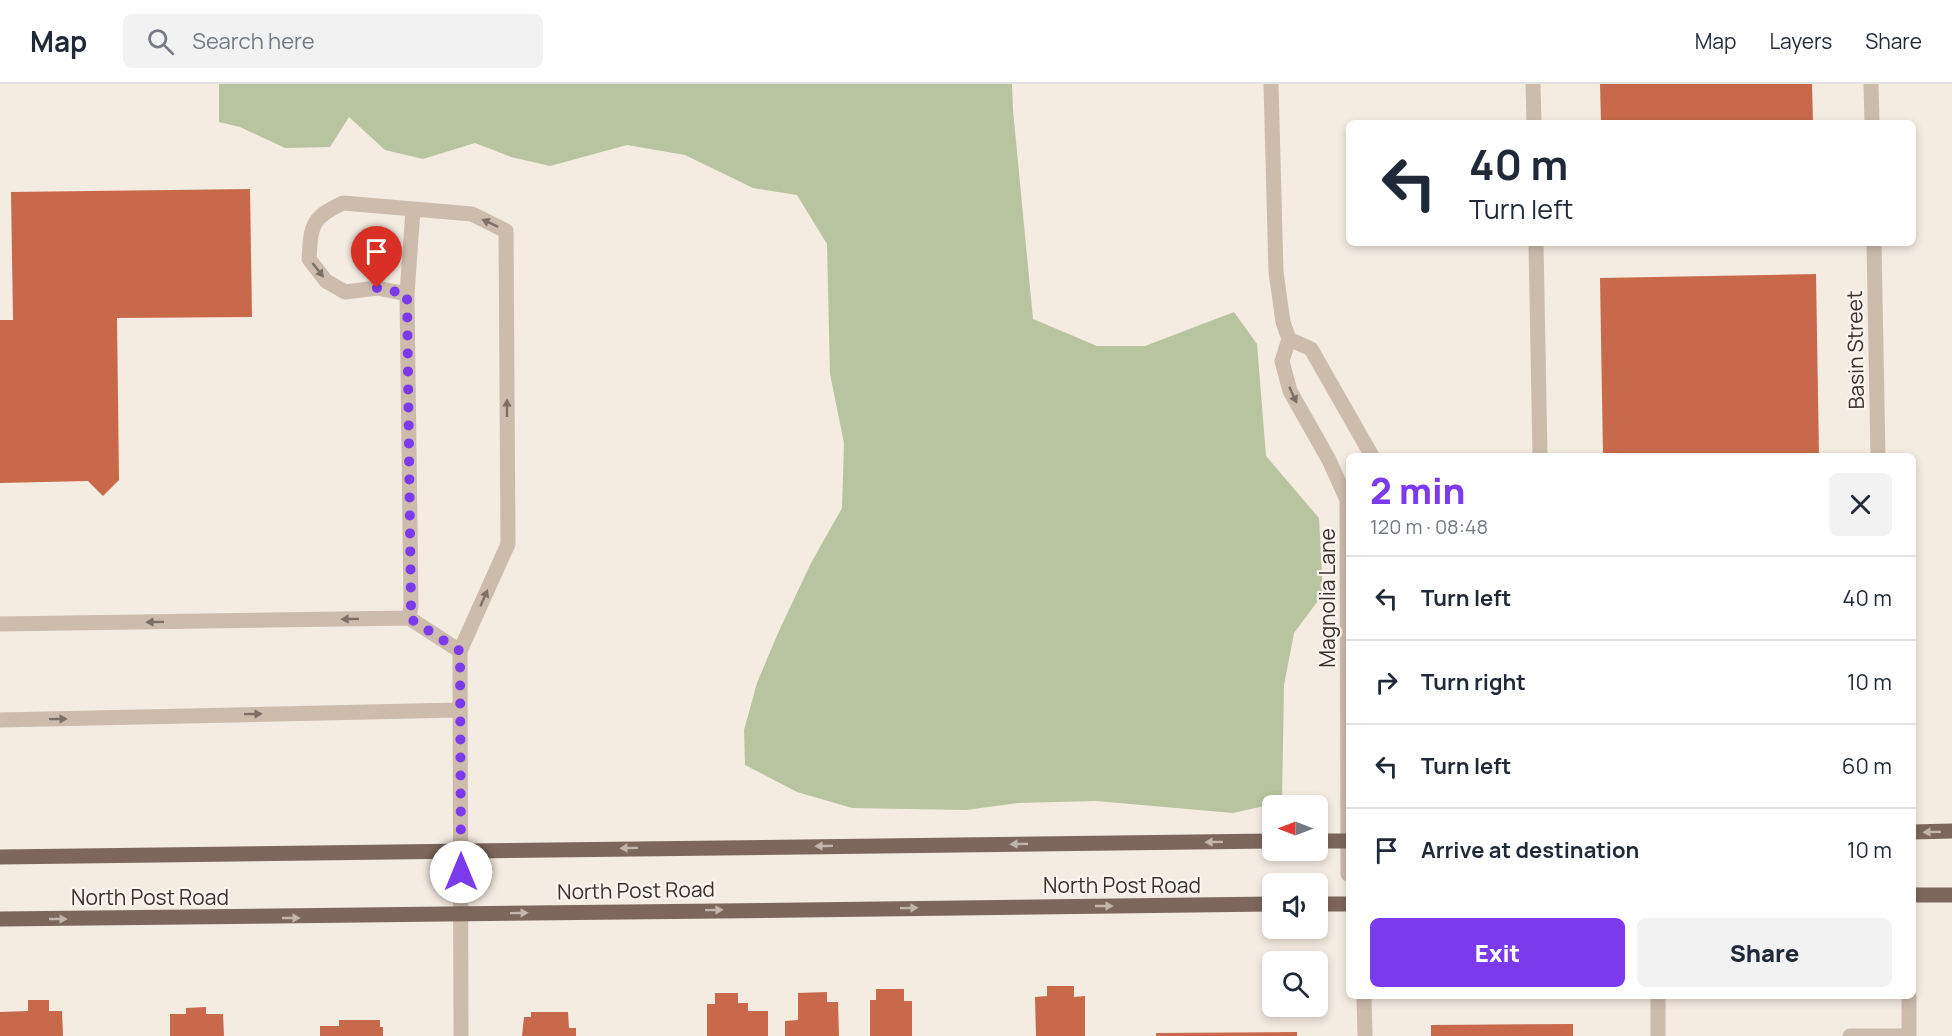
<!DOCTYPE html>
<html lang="en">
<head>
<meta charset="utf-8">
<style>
  :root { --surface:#fff; --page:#f2f2f3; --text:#1f2937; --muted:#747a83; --line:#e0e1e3; --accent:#7c3aed }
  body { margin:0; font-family:Manrope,sans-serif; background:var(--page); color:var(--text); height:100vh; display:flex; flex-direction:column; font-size:22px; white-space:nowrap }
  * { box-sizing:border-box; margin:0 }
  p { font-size:20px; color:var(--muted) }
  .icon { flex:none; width:33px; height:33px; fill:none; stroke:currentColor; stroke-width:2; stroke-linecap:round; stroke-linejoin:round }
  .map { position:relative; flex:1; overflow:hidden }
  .drawer { position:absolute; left:1346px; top:369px; width:570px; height:546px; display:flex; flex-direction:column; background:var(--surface); border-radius:9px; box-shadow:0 3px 9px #0003 }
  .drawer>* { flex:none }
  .banner { position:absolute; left:1346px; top:36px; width:570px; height:126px; border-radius:9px; box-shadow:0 3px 9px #0003; background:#fff; color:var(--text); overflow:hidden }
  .needle { width:39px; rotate:270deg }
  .fabs { position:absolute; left:1262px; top:711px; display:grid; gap:12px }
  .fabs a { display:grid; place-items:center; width:66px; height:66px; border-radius:9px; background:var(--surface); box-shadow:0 3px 9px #0003; font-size:30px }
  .pin { position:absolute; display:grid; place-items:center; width:51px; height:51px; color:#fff; margin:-62px -26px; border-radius:50% 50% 50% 0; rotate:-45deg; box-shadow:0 0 6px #0007 }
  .pin .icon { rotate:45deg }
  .me { position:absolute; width:66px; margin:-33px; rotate:0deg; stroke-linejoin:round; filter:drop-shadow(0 0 4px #0008) }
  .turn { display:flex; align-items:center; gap:21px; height:126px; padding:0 24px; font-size:27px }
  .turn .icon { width:78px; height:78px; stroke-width:2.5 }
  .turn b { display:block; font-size:42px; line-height:51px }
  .round { display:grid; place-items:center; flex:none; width:63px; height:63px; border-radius:9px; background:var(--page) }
  .head { display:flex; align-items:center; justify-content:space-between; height:102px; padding:0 24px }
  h1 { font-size:36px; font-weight:800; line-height:45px; color:var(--accent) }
  .cta { display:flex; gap:12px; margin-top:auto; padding:12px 24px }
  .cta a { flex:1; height:69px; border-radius:9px; background:var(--accent); color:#fff; font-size:24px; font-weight:800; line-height:69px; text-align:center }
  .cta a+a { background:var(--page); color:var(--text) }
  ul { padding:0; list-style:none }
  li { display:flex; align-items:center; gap:18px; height:84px; padding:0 24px; border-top:2px solid var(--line) }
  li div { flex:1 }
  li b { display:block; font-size:22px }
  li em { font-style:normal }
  header { display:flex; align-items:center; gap:36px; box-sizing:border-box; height:84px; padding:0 30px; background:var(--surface); border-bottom:2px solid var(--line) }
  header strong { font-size:28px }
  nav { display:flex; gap:33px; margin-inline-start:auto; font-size:21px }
  .search { width:420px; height:54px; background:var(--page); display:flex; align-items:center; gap:15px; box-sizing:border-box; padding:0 21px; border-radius:9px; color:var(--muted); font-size:22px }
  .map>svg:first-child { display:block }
  .green { fill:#b8c4a0 }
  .building { fill:#c8694b }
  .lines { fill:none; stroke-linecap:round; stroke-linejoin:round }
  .minor { stroke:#cdbbac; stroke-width:15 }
  .major { stroke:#7d675c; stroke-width:15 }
  .oneway { fill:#7d6f65 }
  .oneway2 { fill:#c2b5ac }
  .route { stroke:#7c3aed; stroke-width:10; stroke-dasharray:0 18 }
  .labels { text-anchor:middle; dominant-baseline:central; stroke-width:4.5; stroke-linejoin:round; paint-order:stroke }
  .street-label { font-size:21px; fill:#3b302b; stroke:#fbf5ee }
</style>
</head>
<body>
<header>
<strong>Map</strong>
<div class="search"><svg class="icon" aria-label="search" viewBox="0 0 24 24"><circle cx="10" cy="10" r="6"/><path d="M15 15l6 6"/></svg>Search here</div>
<nav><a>Map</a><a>Layers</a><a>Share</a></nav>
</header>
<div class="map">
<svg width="1952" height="952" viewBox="0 0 1952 952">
  <rect width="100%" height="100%" fill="#f4ebe1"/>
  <!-- green -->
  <path class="green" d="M 219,0 L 1012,0 L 1013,26 L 1033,235 L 1097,262 L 1145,262 L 1234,228 L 1257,260 L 1266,372 L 1319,434 L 1323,510 L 1294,549 L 1284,601 L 1282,718 L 1233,729 L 1096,717 L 1018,719 L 966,726 L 852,724 L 797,708 L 745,681 L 744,646 L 757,599 L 778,549 L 811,479 L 842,424 L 844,359 L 830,290 L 827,160 L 797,111 L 753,104 L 685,71 L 627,61 L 550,82 L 511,73 L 475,59 L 423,75 L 385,66 L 349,33 L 330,63 L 285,64 L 240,43 L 219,38 Z"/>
  <!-- building -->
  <path class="building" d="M 1600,0 L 1812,0 L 1813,39 L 1601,39 Z
    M 250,105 L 252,233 L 117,234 L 119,396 L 103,412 L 88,397 L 0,399 L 0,236 L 13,236 L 11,108 Z
    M 1816,190 L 1819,372 L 1603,372 L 1600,194 Z
    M 1047,902 L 1074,902 L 1074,913 L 1085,912 L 1085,952 L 1036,952 L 1035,913 L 1047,912 Z
    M 876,905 L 904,905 L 904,917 L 912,917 L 912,952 L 870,952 L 870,916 L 876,916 Z
    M 827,908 L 827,918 L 838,918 L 839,952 L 785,952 L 785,937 L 798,936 L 798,909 Z
    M 715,909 L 738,909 L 738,919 L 748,919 L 748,927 L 768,927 L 768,952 L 707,952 L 707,920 L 715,920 Z
    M 28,916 L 49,916 L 49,927 L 62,927 L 63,952 L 0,952 L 0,928 L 28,927 Z
    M 206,923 L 206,930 L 223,930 L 224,952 L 170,952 L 170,930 L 186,930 L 186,924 Z
    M 531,928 L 568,928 L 569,944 L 576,944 L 576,952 L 522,952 L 524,933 L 531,933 Z
    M 339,936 L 380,936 L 380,943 L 383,943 L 383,952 L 320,952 L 320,942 L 339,942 Z
    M 1573,940 L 1573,952 L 1431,952 L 1431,941 Z
    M 1297,948 L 1297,952 L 1156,952 L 1156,949 Z"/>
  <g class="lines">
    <!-- minor -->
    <path class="minor" d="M 1271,0 L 1276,188 L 1283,238 L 1289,255 L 1282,277 L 1290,307 L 1329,376 L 1347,416 L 1348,790
      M 1533,0 L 1534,39
      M 1871,0 L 1872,39
      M 1536,159 L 1540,372
      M 1874,159 L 1878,372
      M 407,210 L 413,126
      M 1289,255 L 1311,265 L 1372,372
      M 409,534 L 411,522 L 407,210 L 377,204 L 345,208 L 326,197 L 309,175 C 311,141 311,134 343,119 L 472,130 L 506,147 L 508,460 L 460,567 L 461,952
      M 0,540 L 409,534 L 460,567
      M 0,636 L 459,626
      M 1364,912 L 1365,952
      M 1658,912 L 1658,952
      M 1909,912 L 1909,952
      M 1850,952 L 1909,952"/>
    <!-- major -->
    <path class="major" d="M 1912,748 L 1952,747
      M 1317,757 L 1348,757
      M 0,773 L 1272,757
      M 1912,811 L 1952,811
      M 1317,820 L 1348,820
      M 0,835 C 424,833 848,824 1272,820"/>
  </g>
  <!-- one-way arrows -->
  <defs><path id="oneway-solid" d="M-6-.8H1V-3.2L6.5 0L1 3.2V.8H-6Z" transform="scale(1.5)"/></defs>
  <g class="oneway">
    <use href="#oneway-solid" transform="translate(490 139) rotate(-155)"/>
    <use href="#oneway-solid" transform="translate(318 186) rotate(52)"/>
    <use href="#oneway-solid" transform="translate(1293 311) rotate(65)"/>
    <use href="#oneway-solid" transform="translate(507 324) rotate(-90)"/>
    <use href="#oneway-solid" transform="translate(484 514) rotate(-66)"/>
    <use href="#oneway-solid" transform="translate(350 535) rotate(179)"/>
    <use href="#oneway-solid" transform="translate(155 538) rotate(179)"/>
    <use href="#oneway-solid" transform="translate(253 630) rotate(-1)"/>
    <use href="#oneway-solid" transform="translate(58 635) rotate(-1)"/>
  </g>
  <g class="oneway2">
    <use href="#oneway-solid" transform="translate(1932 748) rotate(179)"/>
    <use href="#oneway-solid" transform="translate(1214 758) rotate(179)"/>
    <use href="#oneway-solid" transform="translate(1019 760) rotate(179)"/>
    <use href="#oneway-solid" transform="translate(824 762) rotate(179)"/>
    <use href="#oneway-solid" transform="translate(629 764) rotate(179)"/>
    <use href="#oneway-solid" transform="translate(1104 822)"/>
    <use href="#oneway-solid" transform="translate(909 824) rotate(-1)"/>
    <use href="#oneway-solid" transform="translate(714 826) rotate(-1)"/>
    <use href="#oneway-solid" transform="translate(519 829) rotate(-1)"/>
    <use href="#oneway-solid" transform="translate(291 834)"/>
    <use href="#oneway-solid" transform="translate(58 835)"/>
  </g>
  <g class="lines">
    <!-- route -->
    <path class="route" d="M 377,204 L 407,210 L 411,522 L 409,534 L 460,567 L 461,788"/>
  </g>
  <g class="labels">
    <!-- street labels -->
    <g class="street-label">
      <text transform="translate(1855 266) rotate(-91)">Basin Street</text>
      <text transform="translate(1327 514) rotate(-90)">Magnolia Lane</text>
      <text x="1122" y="801">North Post Road</text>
      <text transform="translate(636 806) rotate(-1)">North Post Road</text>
      <text x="150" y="813">North Post Road</text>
    </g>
  </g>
</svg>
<div class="fabs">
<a><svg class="needle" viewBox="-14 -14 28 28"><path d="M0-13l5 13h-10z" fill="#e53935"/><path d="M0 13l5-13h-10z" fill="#747a83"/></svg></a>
<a><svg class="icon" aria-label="sound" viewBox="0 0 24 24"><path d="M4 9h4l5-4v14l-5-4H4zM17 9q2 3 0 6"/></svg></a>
<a><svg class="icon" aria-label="search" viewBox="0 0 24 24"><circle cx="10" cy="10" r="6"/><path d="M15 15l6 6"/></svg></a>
</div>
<div class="pin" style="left:377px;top:204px;background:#d93025"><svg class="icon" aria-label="arrive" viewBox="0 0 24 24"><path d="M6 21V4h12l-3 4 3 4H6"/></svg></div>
<svg class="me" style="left:461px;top:788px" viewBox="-20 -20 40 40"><circle r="19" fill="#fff"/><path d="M0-13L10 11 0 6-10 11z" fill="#7c3aed"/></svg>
<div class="banner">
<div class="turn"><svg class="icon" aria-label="left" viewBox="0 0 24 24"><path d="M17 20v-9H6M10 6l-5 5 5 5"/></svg><div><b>40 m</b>Turn left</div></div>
</div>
<section class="drawer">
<div class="head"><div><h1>2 min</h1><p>120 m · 08:48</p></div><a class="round"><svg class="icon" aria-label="close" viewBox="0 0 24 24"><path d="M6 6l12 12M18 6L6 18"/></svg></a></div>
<ul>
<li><svg class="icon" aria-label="left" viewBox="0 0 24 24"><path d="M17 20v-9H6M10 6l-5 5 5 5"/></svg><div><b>Turn left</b></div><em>40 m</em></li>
<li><svg class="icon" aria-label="right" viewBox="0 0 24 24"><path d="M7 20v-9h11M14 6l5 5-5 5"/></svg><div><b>Turn right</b></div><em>10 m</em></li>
<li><svg class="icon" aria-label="left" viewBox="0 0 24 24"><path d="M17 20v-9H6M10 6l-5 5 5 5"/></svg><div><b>Turn left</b></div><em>60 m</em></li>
<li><svg class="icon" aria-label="arrive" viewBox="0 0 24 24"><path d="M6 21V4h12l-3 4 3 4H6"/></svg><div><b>Arrive at destination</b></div><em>10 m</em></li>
</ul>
<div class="cta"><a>Exit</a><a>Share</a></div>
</section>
</div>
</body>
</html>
